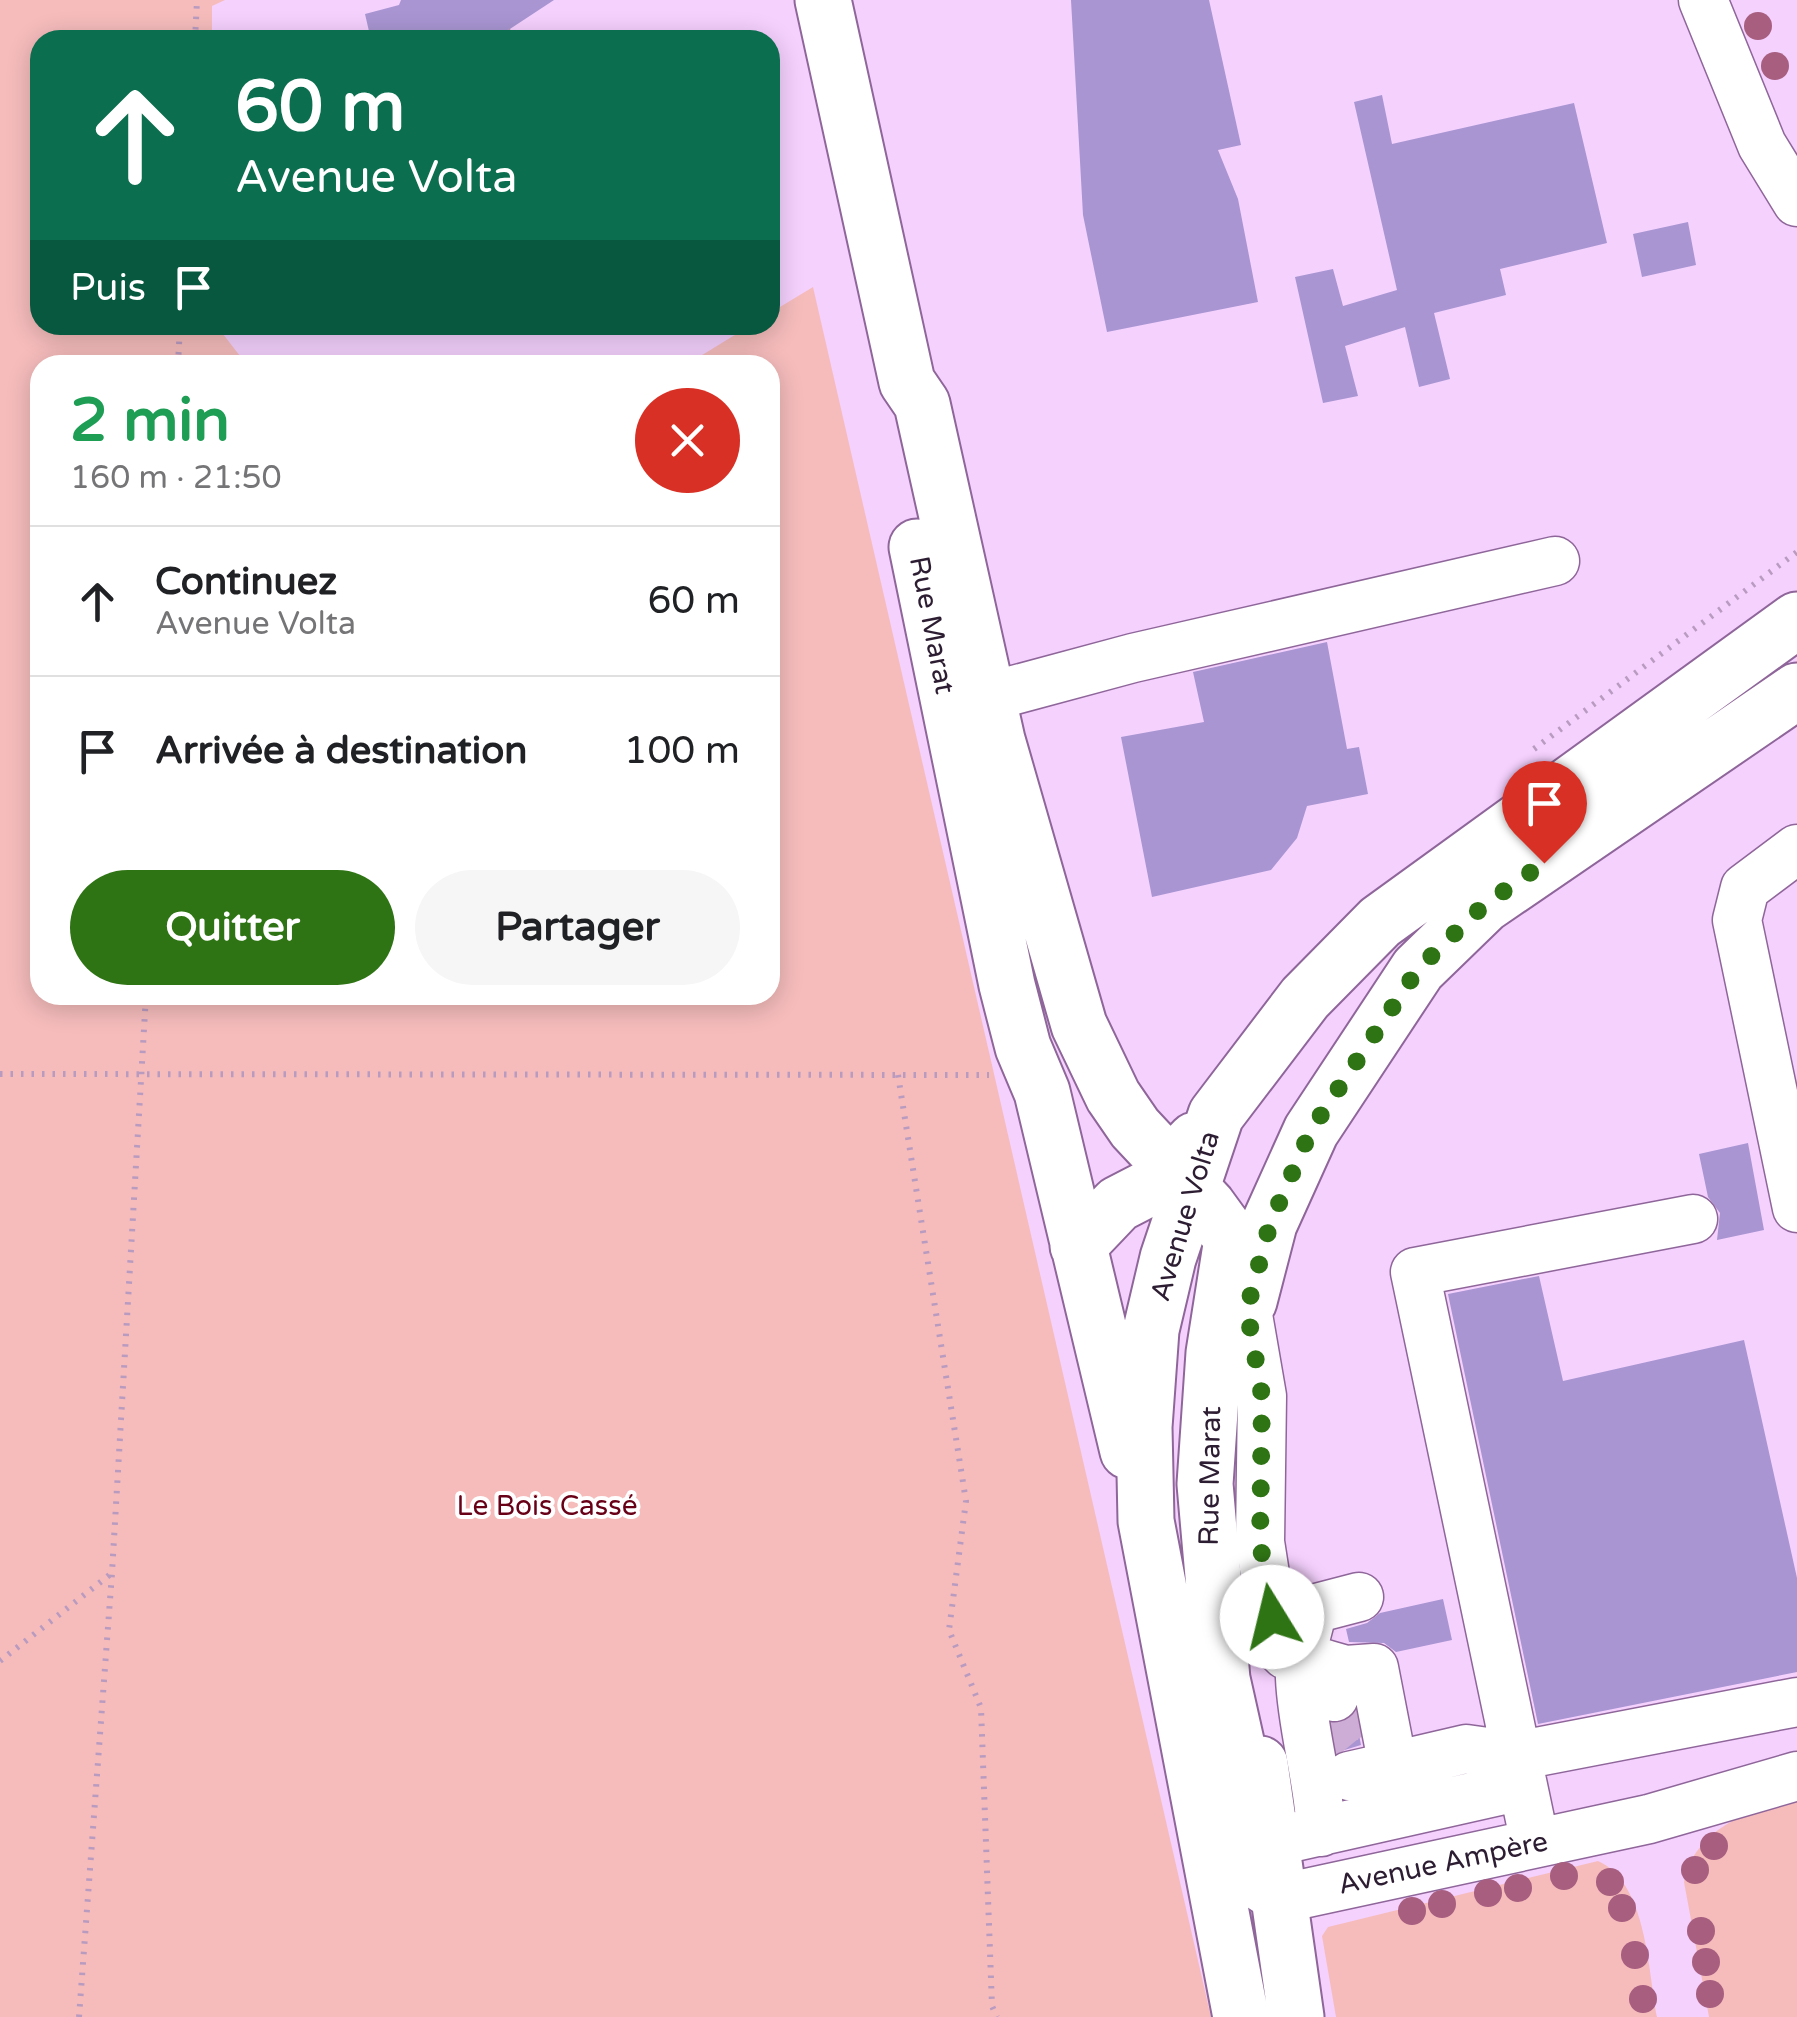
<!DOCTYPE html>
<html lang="fr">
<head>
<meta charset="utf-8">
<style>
  :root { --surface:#fff; --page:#f6f6f6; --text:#202124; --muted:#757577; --line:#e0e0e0; --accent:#2f7414 }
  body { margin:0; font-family:"Varela Round",sans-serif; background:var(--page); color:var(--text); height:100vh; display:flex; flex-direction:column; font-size:38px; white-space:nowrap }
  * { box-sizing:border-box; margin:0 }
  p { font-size:32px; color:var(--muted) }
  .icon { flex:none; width:55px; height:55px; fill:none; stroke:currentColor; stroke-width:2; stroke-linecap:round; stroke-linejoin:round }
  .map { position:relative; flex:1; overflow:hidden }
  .details { position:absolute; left:30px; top:355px; width:750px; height:650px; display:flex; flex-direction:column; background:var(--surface); border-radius:30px; box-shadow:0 5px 25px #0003 }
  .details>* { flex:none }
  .banner { position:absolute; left:30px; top:30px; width:750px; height:305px; border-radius:30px; box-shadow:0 5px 25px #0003; background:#0b6e4f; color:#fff; overflow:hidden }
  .pin { position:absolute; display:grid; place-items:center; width:85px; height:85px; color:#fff; margin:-102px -42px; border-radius:50% 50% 50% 0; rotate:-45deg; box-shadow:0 0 10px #0007 }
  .pin .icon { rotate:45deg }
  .me { position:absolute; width:110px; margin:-55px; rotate:351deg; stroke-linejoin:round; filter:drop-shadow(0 0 8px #0008) }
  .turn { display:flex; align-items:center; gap:35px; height:210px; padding:0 40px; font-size:45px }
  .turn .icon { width:130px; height:130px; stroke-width:2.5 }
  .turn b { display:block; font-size:70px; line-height:85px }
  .then { display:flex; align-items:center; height:95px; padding:0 40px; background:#0003; gap:20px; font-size:38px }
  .round { display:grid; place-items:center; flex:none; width:105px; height:105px; border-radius:52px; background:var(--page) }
  .summary { display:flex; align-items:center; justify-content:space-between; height:170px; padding:0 40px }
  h1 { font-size:60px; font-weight:800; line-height:75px; color:#1e9e55 }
  .button { display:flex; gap:20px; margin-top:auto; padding:20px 40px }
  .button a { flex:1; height:115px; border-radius:60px; background:var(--accent); color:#fff; font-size:40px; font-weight:800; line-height:115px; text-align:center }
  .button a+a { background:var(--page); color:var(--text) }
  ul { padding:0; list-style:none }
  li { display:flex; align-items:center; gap:30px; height:150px; padding:0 40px; border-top:2px solid var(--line) }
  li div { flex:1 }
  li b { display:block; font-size:38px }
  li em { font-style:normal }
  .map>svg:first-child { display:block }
  .green { fill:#f6bcbc }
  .building { fill:#a895d2 }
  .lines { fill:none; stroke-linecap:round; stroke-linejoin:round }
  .minor-tunnel { stroke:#cdadd5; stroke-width:48; stroke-dasharray:48 24; stroke-linecap:butt }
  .minor-casing { stroke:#8f669a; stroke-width:51 }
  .major-casing { stroke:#8f669a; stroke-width:59 }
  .path { stroke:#b99bc0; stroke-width:6; stroke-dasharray:2.5 8; stroke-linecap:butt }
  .minor { stroke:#fff; stroke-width:48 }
  .major { stroke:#fff; stroke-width:55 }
  .tree { fill:#a75e7f }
  .route { stroke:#2f7414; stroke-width:18; stroke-dasharray:0 32.4 }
  .labels { text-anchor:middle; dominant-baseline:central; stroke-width:8; stroke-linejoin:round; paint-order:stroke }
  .street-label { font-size:28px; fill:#2d1d32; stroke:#fff }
  .park-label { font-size:28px; fill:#680017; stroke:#fff }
</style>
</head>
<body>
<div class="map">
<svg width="1797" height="2017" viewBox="0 0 1797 2017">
  <rect width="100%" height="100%" fill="#f5d1fe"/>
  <!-- green -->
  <path class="green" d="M 0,0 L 225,0 L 212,6 L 212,40 L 40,40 L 40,325 L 216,325 L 247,365 L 40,365 L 40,995 L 770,995 L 770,365 L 686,365 L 751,325 L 770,325 L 770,313 L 813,287 L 1211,2017 L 0,2017 Z
    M 1797,1798 L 1797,2017 L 1709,2017 L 1684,1882 C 1693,1830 1751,1808 1797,1798 Z
    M 1598,1861 C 1647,1883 1648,1970 1657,2017 L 1336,2017 L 1322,1936 L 1328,1927 Z"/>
  <!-- building -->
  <path class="building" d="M 401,0 L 554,0 L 493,40 L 371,40 L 365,14 L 399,5 Z
    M 1071,0 L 1209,0 L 1241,145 L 1218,150 L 1238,199 L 1258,302 L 1107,332 L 1083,215 Z
    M 1382,95 L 1392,144 L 1574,103 L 1607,243 L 1500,269 L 1506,295 L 1434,313 L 1450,379 L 1419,387 L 1405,327 L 1345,346 L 1358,396 L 1323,403 L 1295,277 L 1333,269 L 1343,306 L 1397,290 L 1354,102 Z
    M 1688,222 L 1696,265 L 1642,277 L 1633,234 Z
    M 1327,642 L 1347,749 L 1359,747 L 1368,794 L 1307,806 L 1297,838 L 1271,870 L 1152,897 L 1121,737 L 1204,722 L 1193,672 Z
    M 1748,1143 L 1764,1230 L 1717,1240 L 1720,1213 L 1708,1197 L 1699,1154 Z
    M 1539,1276 L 1563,1381 L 1744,1340 L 1797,1578 L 1797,1672 L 1538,1724 L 1448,1294 Z
    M 1443,1599 L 1452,1640 L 1396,1652 L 1384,1643 L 1349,1642 L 1346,1629 L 1367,1623 L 1380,1613 Z
    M 1355,1714 L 1361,1745 L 1338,1752 L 1333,1724 Z"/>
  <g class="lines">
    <!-- minor-tunnel -->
    <path class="minor-tunnel" d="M 1334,1697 L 1345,1707 L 1353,1744 L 1344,1756 L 1335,1745 L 1327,1710 Z"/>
    <defs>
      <path id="minor" d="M 1703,0 L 1762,145 L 1797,202
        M 951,707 L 1133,658 L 1555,561
        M 1797,849 L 1745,888 L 1737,920 L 1797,1208
        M 1247,1309 L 1262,1396 L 1260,1542 L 1276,1645 L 1286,1655 L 1325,1664 L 1334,1697
        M 1325,1664 L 1346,1670 L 1374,1668 L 1393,1766 L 1349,1776
        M 1393,1766 L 1466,1749 L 1516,1756 L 1797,1702
        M 1223,1796 L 1248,1879 L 1279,1899 L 1649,1819 L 1797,1776
        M 1321,1832 C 1319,1780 1302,1729 1300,1678 C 1299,1655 1308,1631 1313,1609 L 1359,1597
        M 1294,1837 L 1521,1786
        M 1535,1843 L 1415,1272 L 1693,1219"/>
      <path id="major" d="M 823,0 L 907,382 L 922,404 L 997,740 L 1079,1025 L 1113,1096 L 1135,1128 L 1208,1206 L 1232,1239 L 1214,1353 L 1205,1484 L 1222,1679 L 1241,1764 L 1265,1799
        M 917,547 L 1007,985 L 1023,1047 L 1042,1092 L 1128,1451
        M 1078,1246 L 1118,1204 L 1149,1188 L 1195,1140
        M 1249,1301 L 1269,1224 L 1311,1131 L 1418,969 L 1484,905 L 1797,691
        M 1260,1764 L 1296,2017
        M 1241,2017 L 1146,1521 L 1144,1427 L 1151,1330 L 1168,1258 L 1216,1115 L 1305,998 L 1380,922 L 1797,620"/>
    </defs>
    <!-- minor casing -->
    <use href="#minor" class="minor-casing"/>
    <!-- major casing -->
    <use href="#major" class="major-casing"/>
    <!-- path -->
    <path class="path" d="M 507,31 L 526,40
      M 195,40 L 197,0
      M 178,365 L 180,325
      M 1534,749 L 1797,552
      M 0,1074 L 989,1075
      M 898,1075 L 966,1501 L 949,1630 L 981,1708 L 992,2006 L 997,2017
      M 0,1661 L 112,1573
      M 79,2017 L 112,1573 L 146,995"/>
    <!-- minor -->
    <use href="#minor" class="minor"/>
    <!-- major -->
    <use href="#major" class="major"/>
  </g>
  <!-- trees -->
  <g class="tree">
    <circle cx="1758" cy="26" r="14"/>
    <circle cx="1775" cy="66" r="14"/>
    <circle cx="1714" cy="1846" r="14"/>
    <circle cx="1695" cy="1870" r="14"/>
    <circle cx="1564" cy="1876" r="14"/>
    <circle cx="1610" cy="1882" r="14"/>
    <circle cx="1518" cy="1888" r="14"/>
    <circle cx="1488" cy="1893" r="14"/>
    <circle cx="1442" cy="1904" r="14"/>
    <circle cx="1622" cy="1908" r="14"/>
    <circle cx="1412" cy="1911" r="14"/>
    <circle cx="1701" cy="1931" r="14"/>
    <circle cx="1635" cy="1955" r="14"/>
    <circle cx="1706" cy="1962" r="14"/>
    <circle cx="1710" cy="1994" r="14"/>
    <circle cx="1643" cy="1999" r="14"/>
  </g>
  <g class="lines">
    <!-- route -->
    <path class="route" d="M 1272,1617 L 1260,1542 L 1262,1396 L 1247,1309 L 1270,1224 L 1311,1130 L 1418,969 L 1484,905 L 1544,863"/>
  </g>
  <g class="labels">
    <!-- street labels -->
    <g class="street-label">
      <text transform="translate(932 625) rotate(79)">Rue Marat</text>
      <text transform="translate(1185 1216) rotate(-73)">Avenue Volta</text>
      <text transform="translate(1210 1476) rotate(-89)">Rue Marat</text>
      <text transform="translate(1443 1863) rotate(-12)">Avenue Ampère</text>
    </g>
    <!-- park labels -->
    <g class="park-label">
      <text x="547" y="1506">Le Bois Cassé</text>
    </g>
  </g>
</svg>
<div class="pin" style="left:1544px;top:863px;background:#d93025"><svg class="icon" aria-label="arrive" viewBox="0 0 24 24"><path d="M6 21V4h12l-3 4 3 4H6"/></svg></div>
<svg class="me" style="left:1272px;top:1617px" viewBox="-20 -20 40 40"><circle r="19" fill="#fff"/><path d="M0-13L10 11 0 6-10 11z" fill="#2f7414"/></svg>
<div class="banner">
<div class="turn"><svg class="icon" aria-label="ahead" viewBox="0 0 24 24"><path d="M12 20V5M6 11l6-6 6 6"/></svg><div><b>60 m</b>Avenue Volta</div></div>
<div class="then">Puis<svg class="icon" aria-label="arrive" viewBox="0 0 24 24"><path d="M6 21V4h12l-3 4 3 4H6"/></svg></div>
</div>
<section class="details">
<div class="summary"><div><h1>2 min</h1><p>160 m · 21:50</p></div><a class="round" style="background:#d93025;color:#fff"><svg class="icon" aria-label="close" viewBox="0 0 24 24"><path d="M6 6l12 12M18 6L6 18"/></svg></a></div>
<ul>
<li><svg class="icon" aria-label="ahead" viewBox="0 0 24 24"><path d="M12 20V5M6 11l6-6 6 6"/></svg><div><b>Continuez</b><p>Avenue Volta</p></div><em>60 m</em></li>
<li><svg class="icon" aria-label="arrive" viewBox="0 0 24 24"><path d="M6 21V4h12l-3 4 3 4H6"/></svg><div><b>Arrivée à destination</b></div><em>100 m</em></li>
</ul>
<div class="button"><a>Quitter</a><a>Partager</a></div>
</section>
</div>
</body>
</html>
